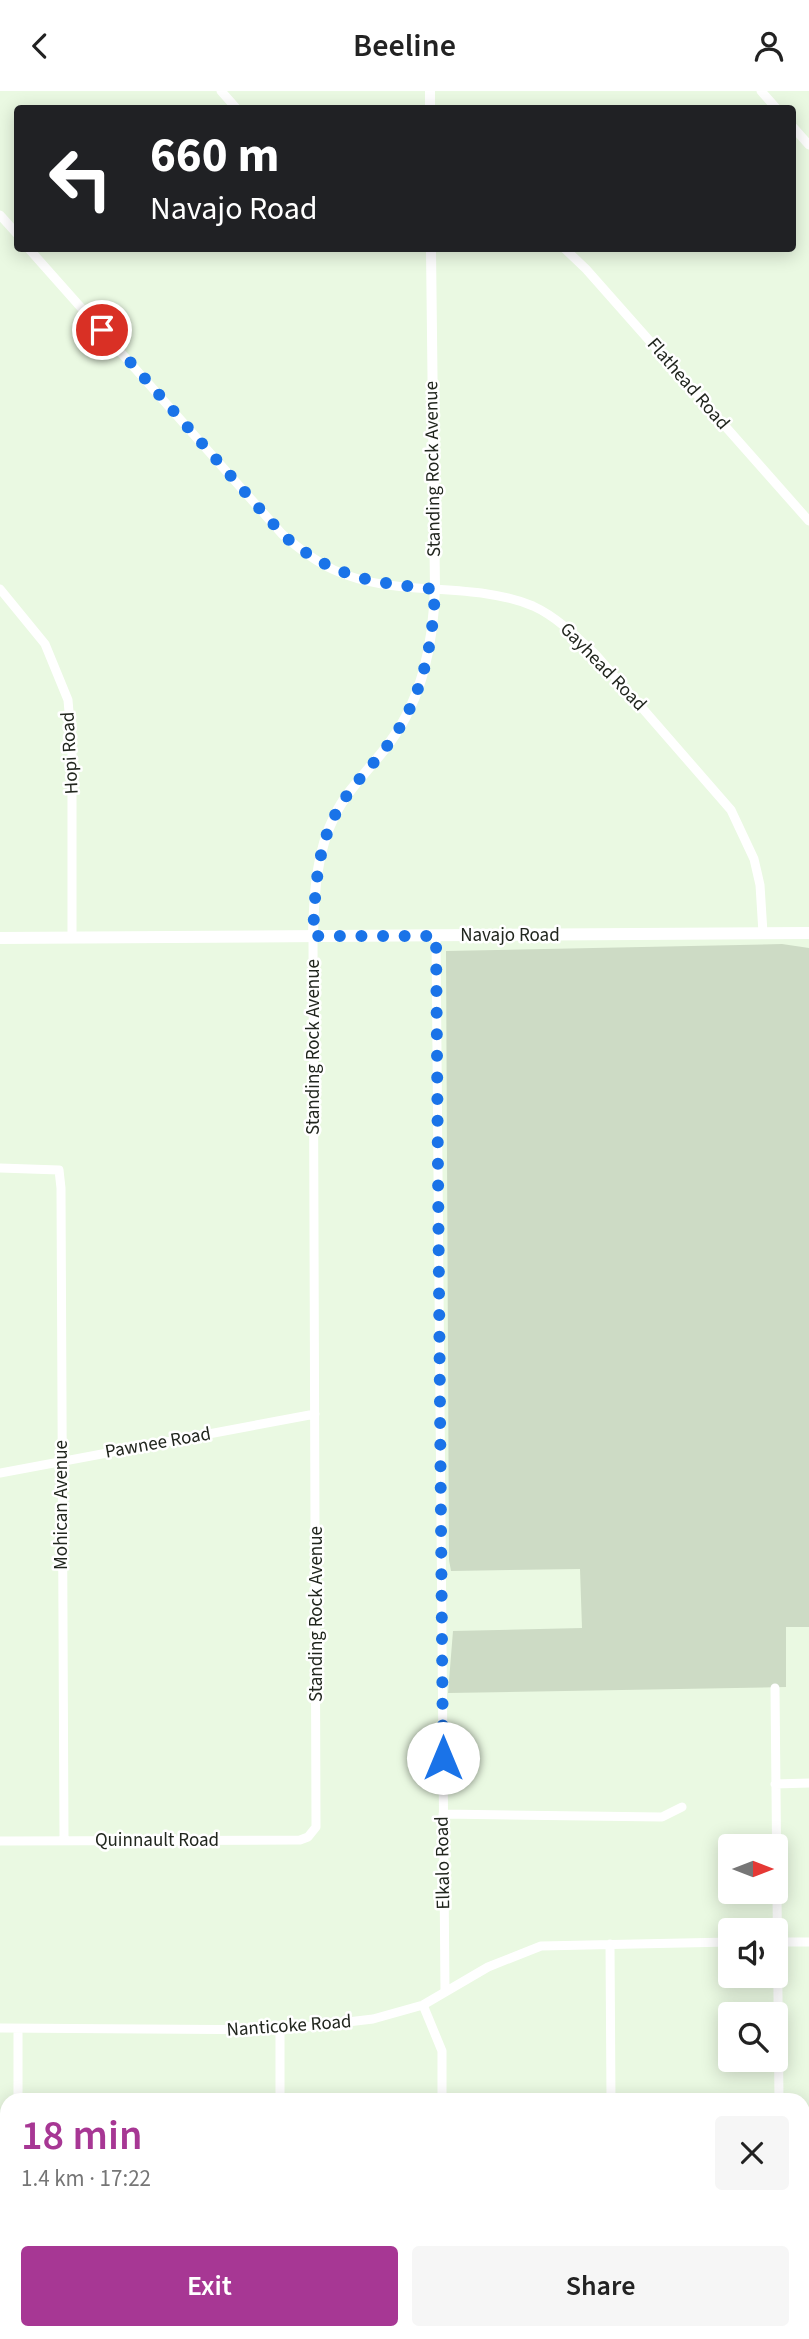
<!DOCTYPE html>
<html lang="en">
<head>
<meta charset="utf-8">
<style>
  :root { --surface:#fff; --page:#f6f6f6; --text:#222; --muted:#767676; --accent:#a73794 }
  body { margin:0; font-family:"Source Sans 3",sans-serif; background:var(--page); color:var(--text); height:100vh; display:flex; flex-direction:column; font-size:26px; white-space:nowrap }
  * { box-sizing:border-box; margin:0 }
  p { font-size:23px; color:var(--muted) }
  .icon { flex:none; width:38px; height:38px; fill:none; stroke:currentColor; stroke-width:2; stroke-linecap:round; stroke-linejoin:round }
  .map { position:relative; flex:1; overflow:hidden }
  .sheet { position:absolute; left:0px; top:2002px; width:810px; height:247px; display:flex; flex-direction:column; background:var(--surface); border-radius:21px 21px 0 0; box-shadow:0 4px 18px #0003 }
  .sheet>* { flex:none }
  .hud { position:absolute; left:14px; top:14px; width:782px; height:147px; border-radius:7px; box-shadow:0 4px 18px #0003; background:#202124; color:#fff; overflow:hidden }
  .needle { width:46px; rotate:90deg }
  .buttons { position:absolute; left:718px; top:1743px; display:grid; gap:14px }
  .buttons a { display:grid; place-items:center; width:70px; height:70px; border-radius:7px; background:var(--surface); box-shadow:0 4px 18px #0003; font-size:35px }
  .pin { position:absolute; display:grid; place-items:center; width:60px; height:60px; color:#fff; margin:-30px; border:4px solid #fff; border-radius:50%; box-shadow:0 2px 7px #0007 }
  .me { position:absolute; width:77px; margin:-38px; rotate:0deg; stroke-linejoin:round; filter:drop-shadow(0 0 5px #0008) }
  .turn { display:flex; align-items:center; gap:24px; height:147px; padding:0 21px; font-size:32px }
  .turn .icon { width:91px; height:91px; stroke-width:2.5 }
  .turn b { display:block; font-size:49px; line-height:60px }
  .round { display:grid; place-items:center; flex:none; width:74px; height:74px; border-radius:7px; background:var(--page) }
  .headline { display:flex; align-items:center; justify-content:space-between; height:119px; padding:0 21px }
  h1 { font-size:42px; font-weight:600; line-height:52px; color:var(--accent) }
  .cta { display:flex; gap:14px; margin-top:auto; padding:14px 21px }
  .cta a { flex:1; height:80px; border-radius:7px; background:var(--accent); color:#fff; font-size:28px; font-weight:600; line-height:80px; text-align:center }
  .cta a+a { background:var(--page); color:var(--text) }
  header { display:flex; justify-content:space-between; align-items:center; height:91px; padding:0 21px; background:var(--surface); font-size:32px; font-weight:600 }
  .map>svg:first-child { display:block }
  .green { fill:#cddbc5 }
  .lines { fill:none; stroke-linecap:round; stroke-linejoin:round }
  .minor { stroke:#fff; stroke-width:9 }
  .tertiary { stroke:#fff; stroke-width:10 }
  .secondary { stroke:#fff; stroke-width:12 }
  .route { stroke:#1a73e8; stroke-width:12; stroke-dasharray:0 21.6 }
  .labels { text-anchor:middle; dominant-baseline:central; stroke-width:5; stroke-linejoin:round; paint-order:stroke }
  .street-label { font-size:19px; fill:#21261e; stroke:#fff }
</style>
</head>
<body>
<header><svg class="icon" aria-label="back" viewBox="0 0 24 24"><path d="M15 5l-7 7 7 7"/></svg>Beeline<svg class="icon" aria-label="person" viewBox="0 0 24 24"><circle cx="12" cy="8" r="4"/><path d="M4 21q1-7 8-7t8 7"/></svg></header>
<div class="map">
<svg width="809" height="2248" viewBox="0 0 809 2248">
  <rect width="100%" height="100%" fill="#eaf9e2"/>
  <!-- green -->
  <path class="green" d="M 782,853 L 809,857 L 809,1536 L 786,1536 L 786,1596 L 448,1602 L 453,1540 L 582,1537 L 580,1478 L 451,1480 L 449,1469 L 446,860 Z"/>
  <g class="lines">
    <!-- minor -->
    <path class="minor" d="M 221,0 L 237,18
      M 761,0 L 777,18
      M 793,36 L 809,54
      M 0,124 L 18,144
      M 29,158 L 282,443 C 298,457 315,470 334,479 C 397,508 470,489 533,515 C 557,526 577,546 596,564 L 731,719 L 754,768 L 760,794 L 763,842
      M 565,158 L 586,178 L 809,430
      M 0,498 L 45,553 L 68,609 L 72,657 L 72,846
      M 436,845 L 445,1900
      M 0,1077 L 59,1079 L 61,1097 L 64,1749
      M 0,1382 L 315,1323
      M 775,1597 L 779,2009
      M 775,1693 L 809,1692
      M 443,1723 L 662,1726 L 682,1716
      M 0,1750 L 300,1749 L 308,1746 L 316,1736 L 313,845
      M 775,1851 L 809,1851
      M 610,1853 L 611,2009
      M 423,1914 L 442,1960 L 442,2009
      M 0,1937 L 280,1939 L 373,1928 L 423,1914 L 488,1876 L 541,1855 L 730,1851
      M 18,2009 L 18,1939
      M 280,2009 L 280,1939
      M 445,2242 L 445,2248
      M 612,2242 L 612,2248
      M 18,2248 L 18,2242
      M 276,2248 L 277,2242
      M 764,2248 L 766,2242"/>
    <!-- tertiary -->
    <path class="tertiary" d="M 430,0 L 430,18
      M 313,845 C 314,804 316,761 335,724 C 348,697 373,675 390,651 C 423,606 433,552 435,498 L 431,158"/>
    <!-- secondary -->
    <path class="secondary" d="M 0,847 L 809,842"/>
  </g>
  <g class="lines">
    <!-- route -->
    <path class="route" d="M 102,239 L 282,443 C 331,486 372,492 435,498 C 433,552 423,606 390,651 C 373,675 348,697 335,724 C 316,761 315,804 313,845 L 436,845 L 443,1667"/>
  </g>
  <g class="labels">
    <!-- street labels -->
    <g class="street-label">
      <text transform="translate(688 293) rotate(49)">Flathead Road</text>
      <text transform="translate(433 378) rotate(-91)">Standing Rock Avenue</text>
      <text transform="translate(603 576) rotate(46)">Gayhead Road</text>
      <text transform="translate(70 662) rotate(-93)">Hopi Road</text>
      <text x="510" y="844">Navajo Road</text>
      <text transform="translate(313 956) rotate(-90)">Standing Rock Avenue</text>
      <text transform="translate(158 1352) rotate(-10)">Pawnee Road</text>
      <text transform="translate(61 1414) rotate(-90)">Mohican Avenue</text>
      <text transform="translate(316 1523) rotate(-90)">Standing Rock Avenue</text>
      <text x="157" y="1749">Quinnault Road</text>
      <text transform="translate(443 1772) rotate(-91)">Elkalo Road</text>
      <text transform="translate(289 1935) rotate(-4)">Nanticoke Road</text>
    </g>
  </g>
</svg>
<div class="buttons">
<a><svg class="needle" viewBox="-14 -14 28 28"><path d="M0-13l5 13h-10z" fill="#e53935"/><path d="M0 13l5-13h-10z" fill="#767676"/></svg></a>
<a><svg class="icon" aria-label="sound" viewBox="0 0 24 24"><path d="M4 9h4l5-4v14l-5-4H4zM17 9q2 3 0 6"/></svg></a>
<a><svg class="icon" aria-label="search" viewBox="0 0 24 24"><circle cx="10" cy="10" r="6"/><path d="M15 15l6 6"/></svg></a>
</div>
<div class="pin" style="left:102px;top:239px;background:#d93025"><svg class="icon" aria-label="arrive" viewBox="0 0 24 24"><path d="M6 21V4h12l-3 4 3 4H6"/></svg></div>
<svg class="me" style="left:443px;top:1667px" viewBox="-20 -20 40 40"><circle r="19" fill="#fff"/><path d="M0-13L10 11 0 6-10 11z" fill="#1a73e8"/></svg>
<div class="hud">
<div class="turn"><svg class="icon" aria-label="left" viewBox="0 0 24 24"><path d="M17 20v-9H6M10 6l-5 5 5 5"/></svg><div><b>660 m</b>Navajo Road</div></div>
</div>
<section class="sheet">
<div class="headline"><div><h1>18 min</h1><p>1.4 km · 17:22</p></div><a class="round"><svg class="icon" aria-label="close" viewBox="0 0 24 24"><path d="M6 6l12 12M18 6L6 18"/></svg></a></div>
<div class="cta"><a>Exit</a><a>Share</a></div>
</section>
</div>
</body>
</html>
